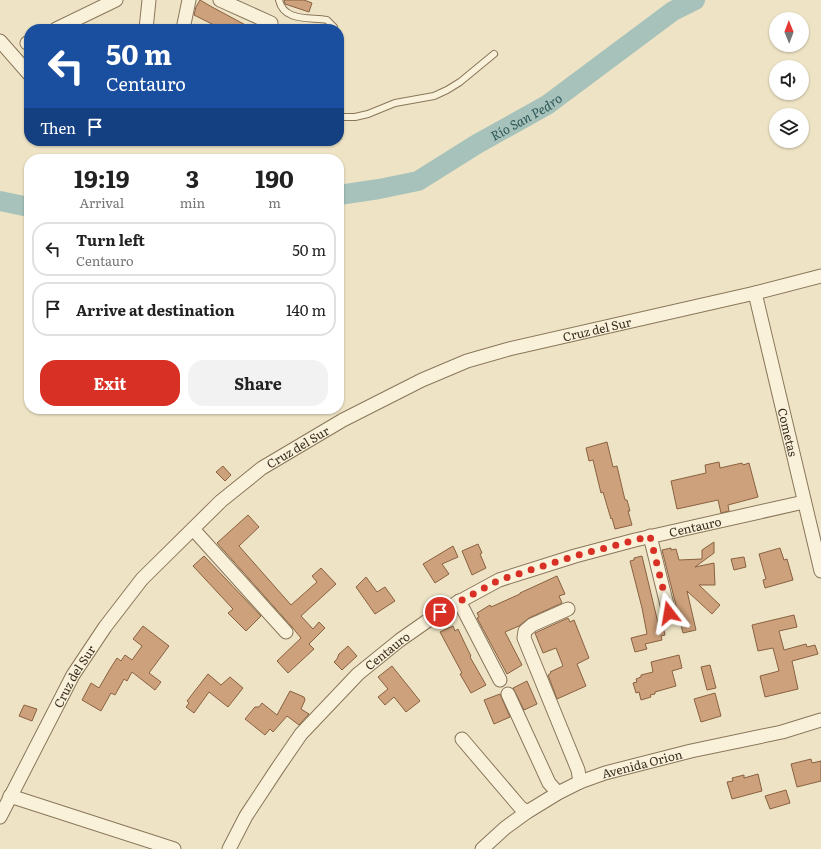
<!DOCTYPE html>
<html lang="en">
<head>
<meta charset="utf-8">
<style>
  :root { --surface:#fff; --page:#f2f2f2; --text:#222; --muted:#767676; --line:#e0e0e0; --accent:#d93025 }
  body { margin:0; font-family:Literata,serif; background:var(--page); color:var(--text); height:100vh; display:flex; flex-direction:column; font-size:15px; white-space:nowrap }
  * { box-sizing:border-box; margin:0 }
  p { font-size:13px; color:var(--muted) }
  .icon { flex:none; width:22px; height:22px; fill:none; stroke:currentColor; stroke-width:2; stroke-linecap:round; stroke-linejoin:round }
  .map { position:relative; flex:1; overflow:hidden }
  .drawer { position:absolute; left:24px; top:154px; width:320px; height:260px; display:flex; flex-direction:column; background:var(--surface); border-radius:16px; box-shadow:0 1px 3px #0004 }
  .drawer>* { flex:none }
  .banner { position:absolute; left:24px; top:24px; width:320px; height:122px; border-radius:16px; box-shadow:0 1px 3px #0004; background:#1a4fa0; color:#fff; overflow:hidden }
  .needle { width:26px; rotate:359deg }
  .controls { position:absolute; left:769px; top:12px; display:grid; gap:8px }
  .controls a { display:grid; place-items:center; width:40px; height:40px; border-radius:50%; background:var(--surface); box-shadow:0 1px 3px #0004; font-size:20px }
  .pin { position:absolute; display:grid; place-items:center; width:34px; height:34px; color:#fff; margin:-17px; border:2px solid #fff; border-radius:50%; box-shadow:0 1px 4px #0007 }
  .me { position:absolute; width:44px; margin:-22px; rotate:346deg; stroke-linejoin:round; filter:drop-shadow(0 0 3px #0008) }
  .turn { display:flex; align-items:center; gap:14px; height:84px; padding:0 16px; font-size:18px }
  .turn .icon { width:52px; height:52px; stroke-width:2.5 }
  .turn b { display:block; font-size:28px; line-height:34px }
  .then { display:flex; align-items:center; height:38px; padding:0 16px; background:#0003; gap:8px; font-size:15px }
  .eta { display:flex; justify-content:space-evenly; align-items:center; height:68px; text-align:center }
  .eta b { font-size:24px; font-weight:700; line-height:28px }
  .cta { display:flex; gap:8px; margin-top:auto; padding:8px 16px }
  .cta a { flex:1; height:46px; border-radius:16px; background:var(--accent); color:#fff; font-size:16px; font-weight:700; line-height:46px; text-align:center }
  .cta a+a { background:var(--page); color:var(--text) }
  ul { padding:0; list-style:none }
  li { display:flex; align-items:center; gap:12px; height:54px; margin:0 8px 6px; padding:0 8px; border:2px solid var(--line); border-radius:16px }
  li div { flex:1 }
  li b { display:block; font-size:15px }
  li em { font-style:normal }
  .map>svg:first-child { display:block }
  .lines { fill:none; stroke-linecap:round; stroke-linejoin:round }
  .river { stroke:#a7c2bb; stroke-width:20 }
  .building { fill:#cda17b; stroke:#896141 }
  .lane-casing { stroke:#8a765b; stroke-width:8 }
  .street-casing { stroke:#8a765b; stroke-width:15 }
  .lane { stroke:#f9f1d9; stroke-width:6 }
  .street { stroke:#f9f1d9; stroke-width:13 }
  .route { stroke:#d93025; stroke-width:7; stroke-dasharray:0 12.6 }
  .labels { text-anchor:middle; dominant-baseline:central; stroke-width:3.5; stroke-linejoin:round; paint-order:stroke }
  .street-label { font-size:12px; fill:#3a2d1f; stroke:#f6eed5 }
  .water-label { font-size:13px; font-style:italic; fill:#2e5959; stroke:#f6eed5 }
</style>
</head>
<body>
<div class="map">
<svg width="821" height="849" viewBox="0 0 821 849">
  <rect width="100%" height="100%" fill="#eee4c5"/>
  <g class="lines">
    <!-- river -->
    <g class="river">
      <path id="s1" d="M 339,195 L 379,189 L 418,181 L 477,144 L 547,105 L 673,11 L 695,0"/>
      <path d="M 0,201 L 29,207"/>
    </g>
  </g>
  <!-- building -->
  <path class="building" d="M 200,0 L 212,7 L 253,29 L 222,29 L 194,15 L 196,7 Z
    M 284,0 L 304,0 L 312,3 L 309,12 L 285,4 Z
    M 607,442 L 613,467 L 617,466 L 625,500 L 627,500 L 630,511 L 628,511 L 632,525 L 615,529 L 612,518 L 611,519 L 603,492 L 601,493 L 593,460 L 589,461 L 586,448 Z
    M 719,462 L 720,468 L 742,463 L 743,465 L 749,463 L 758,497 L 728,505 L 729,511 L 721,513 L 718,500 L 677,509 L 671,481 L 706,473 L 705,465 Z
    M 223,466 L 231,475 L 225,481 L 216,472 Z
    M 248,515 L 259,527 L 239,546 L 291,605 L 317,582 L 312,576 L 321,568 L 336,584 L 301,616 L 313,629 L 319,622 L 325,628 L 309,644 L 314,649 L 288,673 L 277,661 L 301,638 L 292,627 L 217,543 Z
    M 714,542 L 714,553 L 695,567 L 714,563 L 715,585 L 699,585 L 720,605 L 712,614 L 687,591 L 696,630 L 683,633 L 662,550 L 671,548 L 671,550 L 676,549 L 679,560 L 702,559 L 702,550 Z
    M 478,544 L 482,553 L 480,554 L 486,568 L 472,575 L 462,551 Z
    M 453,546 L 458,557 L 442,564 L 449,574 L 435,583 L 423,564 Z
    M 780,548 L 784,560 L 787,559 L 793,580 L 765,588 L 763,580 L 766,579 L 759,554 Z
    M 204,556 L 261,616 L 246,631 L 228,613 L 233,609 L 193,566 Z
    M 642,556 L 659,627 L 663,626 L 665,635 L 661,636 L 662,640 L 645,644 L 647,649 L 635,652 L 631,638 L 647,634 L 642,608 L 630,561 L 634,560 L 634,558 Z
    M 744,557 L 746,567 L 734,570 L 731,559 Z
    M 557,576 L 565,594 L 559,596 L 562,603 L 529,618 L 519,626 L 505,632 L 522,665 L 507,674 L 477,618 L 479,617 L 477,613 L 490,605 L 491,607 L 520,594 L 520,593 Z
    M 366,577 L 377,592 L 385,587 L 395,601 L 375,614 L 356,587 Z
    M 794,615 L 797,627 L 779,631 L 784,650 L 806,644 L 807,647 L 815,645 L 818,654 L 792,661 L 798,689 L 765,697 L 760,676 L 779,671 L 773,648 L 758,651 L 752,625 Z
    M 568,618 L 570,622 L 574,620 L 589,658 L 577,664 L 586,686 L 557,699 L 548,675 L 551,673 L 550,672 L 563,666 L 556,648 L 543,653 L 535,633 Z
    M 143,626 L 169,646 L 149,673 L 161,682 L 155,690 L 132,672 L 127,681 L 124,679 L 115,695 L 111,693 L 101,711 L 82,700 L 91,683 L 99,688 L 110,669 L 117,658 L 121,661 L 125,655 L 132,660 L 142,646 L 133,639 Z
    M 453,626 L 455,631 L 458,629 L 466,646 L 471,656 L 470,657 L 486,685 L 471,693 L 460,674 L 462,673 L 440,632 Z
    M 348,646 L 357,656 L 342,670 L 334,662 L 337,659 L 339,654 Z
    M 679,655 L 682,668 L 672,671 L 676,686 L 655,692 L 655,694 L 650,695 L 651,697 L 641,700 L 639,692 L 636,693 L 633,683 L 637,682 L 636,679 L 641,677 L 641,675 L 653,672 L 651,662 Z
    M 710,665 L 716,688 L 707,690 L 701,667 Z
    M 392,666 L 420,701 L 406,712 L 394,697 L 385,705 L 378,697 L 388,689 L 378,677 Z
    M 208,674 L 221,685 L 230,677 L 243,688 L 228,707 L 209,692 L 194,713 L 186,707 L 189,703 L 187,701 Z
    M 527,681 L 537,704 L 524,710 L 513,688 Z
    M 290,691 L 304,697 L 305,700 L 301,709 L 309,714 L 299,725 L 287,716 L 273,732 L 270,729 L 265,735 L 245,719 L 255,707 L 259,707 L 262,703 L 277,715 Z
    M 715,693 L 721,716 L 701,722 L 694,699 Z
    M 500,694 L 510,717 L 494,724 L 484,700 Z
    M 24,705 L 37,709 L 32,721 L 19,716 Z
    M 811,759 L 812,763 L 821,761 L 821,781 L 797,787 L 791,764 Z
    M 758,774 L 762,791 L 732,799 L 727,782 L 733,781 L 732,778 L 744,775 L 744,778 Z
    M 786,790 L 790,803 L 770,809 L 765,796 Z"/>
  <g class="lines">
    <defs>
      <path id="lane" d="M 279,0 C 284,22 310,17 327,20 L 334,27 L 334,29
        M 339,117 L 355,117 L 368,114 L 395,103 L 434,96 L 447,90 L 460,82 L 494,54"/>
      <g id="street">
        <path d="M 220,0 L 271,23"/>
        <path d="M 56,29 L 116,0"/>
        <path d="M 146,29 L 149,0"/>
        <path d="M 183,29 L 189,0"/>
        <path d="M 0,41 L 29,74"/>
        <path d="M 27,43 L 29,42"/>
        <path id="s2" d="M 755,293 L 821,571"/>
        <path d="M 193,529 L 286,632"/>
        <path d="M 650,536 L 669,613"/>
        <path d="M 459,601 L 500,680"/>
        <path d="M 568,609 L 532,625 L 525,631 L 524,638 L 578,770 L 580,782"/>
        <path d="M 508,694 L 549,783 L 558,793"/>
        <path d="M 462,739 L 520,807 L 527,812"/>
        <path d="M 10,796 L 174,849"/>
        <path id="s3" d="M 0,817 L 73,675 L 105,627 L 142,579 L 221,501 L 262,468 L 343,420 L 422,380 L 467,361 L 509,349 L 755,293 L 821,276"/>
        <path id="s4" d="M 229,849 L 246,816 L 277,769 L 301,734 L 358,674 L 400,640 L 440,612 L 499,580 L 575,556 L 635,540 L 804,502"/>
        <path id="s5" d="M 482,849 L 505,828 L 527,812 L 558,793 L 580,782 L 605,773 L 691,751 L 782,732 L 821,720"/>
      </g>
    </defs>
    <!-- lane casing -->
    <use href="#lane" class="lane-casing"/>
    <!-- street casing -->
    <use href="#street" class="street-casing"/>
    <!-- lane -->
    <use href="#lane" class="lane"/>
    <!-- street -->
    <use href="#street" class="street"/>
  </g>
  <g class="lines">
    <!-- route -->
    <path class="route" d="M 440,612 L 499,580 L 575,556 L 650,536 L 669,613"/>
  </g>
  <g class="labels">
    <!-- street labels -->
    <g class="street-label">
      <text stroke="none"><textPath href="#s3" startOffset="807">Cruz del Sur</textPath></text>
      <text stroke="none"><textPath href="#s2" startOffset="143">Cometas</textPath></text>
      <text stroke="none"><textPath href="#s3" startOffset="483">Cruz del Sur</textPath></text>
      <text stroke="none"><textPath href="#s4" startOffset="592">Centauro</textPath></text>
      <text stroke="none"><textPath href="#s4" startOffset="256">Centauro</textPath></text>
      <text stroke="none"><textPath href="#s3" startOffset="159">Cruz del Sur</textPath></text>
      <text stroke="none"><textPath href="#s5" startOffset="184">Avenida Orion</textPath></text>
    </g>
    <!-- water labels -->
    <g class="water-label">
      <text stroke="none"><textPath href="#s1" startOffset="206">Río San Pedro</textPath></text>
    </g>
  </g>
</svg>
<div class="controls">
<a><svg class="needle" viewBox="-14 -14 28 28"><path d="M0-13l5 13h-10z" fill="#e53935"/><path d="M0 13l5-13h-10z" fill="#767676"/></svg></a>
<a><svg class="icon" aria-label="sound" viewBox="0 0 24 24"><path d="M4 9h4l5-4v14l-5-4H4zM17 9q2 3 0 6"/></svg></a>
<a><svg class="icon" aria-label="layers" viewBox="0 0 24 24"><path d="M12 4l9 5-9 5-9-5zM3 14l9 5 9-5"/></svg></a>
</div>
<div class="pin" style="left:440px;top:612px;background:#d93025"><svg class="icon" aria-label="arrive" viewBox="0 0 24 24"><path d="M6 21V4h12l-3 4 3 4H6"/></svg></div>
<svg class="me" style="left:669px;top:613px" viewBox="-20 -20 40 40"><path d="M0-17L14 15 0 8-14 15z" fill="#d93025" stroke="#fff" stroke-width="4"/></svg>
<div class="banner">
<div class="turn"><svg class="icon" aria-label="left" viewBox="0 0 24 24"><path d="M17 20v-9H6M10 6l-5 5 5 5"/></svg><div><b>50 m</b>Centauro</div></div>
<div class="then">Then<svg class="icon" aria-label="arrive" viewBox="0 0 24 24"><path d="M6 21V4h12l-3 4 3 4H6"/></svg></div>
</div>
<section class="drawer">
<div class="eta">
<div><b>19:19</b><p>Arrival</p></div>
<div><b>3</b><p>min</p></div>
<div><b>190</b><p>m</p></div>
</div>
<ul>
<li><svg class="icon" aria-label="left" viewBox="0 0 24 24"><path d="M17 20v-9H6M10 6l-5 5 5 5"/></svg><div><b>Turn left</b><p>Centauro</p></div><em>50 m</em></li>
<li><svg class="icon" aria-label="arrive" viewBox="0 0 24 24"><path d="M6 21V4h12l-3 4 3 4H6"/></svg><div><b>Arrive at destination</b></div><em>140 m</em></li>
</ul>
<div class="cta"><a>Exit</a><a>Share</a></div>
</section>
</div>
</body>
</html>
